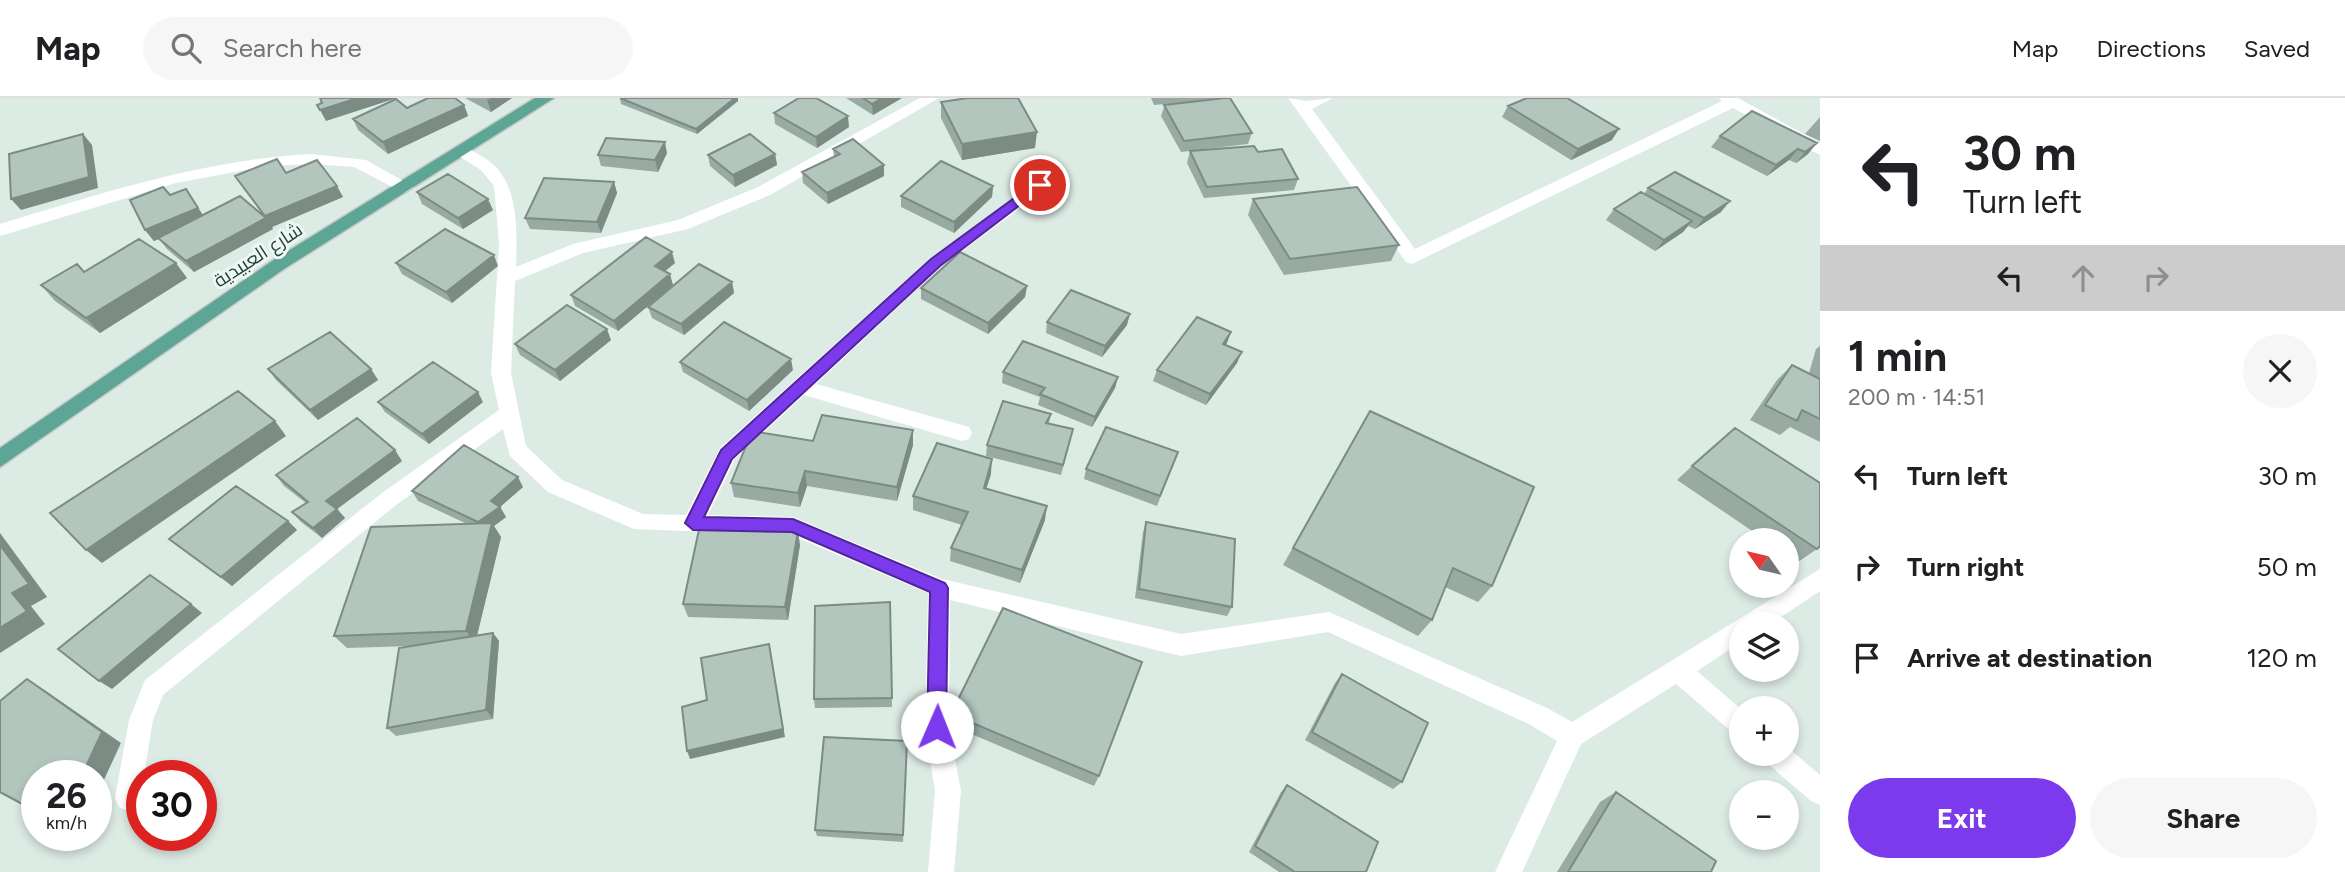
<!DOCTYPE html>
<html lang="en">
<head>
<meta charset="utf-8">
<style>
  :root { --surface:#fff; --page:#f6f6f6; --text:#202124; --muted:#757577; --line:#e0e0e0; --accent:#7c3aed }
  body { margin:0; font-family:Figtree,Cairo,sans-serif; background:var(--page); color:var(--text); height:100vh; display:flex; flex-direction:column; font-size:26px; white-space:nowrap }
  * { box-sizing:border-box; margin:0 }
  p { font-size:23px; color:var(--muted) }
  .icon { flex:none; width:38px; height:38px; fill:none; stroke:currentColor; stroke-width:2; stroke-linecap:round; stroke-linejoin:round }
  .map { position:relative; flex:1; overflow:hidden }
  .side { display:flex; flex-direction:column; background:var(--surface); width:525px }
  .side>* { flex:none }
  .guide { background:#fff; color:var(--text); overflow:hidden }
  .needle { width:46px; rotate:304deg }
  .fabs { position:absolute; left:1729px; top:430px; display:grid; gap:14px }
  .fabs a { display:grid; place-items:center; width:70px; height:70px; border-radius:50%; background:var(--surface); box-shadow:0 4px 10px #0003; font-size:35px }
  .speed { position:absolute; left:21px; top:662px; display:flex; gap:14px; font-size:35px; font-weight:700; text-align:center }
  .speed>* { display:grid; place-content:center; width:91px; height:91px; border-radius:50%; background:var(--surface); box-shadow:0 4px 10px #0003; line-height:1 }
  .speed small { font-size:18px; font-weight:400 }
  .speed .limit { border:10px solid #d22; background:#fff; color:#111 }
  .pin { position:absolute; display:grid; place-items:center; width:60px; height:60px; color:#fff; margin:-30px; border:4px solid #fff; border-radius:50%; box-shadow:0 2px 7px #0007 }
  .me { position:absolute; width:77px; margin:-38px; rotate:1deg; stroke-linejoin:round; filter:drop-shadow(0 0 5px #0008) }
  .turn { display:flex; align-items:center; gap:24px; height:147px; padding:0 28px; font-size:32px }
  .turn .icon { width:91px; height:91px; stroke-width:2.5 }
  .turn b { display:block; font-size:49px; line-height:60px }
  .lanes { display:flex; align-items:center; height:66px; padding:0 28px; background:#0003; justify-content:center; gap:35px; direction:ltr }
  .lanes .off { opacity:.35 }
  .round { display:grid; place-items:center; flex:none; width:74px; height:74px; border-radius:37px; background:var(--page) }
  .head { display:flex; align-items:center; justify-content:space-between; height:119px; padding:0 28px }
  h1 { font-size:42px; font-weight:700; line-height:52px }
  .primary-button { display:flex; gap:14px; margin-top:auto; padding:14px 28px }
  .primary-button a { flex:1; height:80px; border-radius:42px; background:var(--accent); color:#fff; font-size:28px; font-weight:700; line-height:80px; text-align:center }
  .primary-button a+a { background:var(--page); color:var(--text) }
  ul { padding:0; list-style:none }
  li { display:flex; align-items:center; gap:21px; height:91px; padding:0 28px }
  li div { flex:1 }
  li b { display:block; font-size:26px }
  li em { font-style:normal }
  header { display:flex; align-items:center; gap:42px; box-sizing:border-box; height:98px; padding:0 35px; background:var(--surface); border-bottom:2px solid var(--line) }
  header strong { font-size:33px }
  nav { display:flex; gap:38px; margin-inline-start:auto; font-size:24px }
  .search { width:490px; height:63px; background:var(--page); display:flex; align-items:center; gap:18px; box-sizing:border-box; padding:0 24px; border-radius:38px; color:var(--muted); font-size:26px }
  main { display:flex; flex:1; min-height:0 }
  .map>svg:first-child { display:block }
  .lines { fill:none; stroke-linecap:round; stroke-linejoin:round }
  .major-casing { stroke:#c0c8c6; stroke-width:3 }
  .minor { fill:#fff; fill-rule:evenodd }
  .major { fill:#5da594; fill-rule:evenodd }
  .wall { fill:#99aaa3 }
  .shaded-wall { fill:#7d8b85 }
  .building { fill:#b2c6be; stroke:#7d8b85; stroke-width:2 }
  .route { fill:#7c3aed; stroke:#51269a; stroke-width:2 }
  .labels { text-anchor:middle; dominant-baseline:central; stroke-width:6; stroke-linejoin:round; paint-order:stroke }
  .street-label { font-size:19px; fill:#1d3c34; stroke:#eef7f3 }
</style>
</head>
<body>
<header>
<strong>Map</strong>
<div class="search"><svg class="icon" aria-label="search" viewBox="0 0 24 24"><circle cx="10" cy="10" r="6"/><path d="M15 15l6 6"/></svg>Search here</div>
<nav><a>Map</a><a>Directions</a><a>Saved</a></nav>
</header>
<main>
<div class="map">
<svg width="1820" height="774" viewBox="0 0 1820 774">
  <rect width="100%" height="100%" fill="#ddebe5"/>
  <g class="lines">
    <defs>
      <path id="major" d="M 535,0 L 554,0 L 284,171 L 0,369 L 0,350 L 272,163 Z"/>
    </defs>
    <!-- major casing -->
    <use href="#major" class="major-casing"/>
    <!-- minor -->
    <path class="minor" d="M 920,0 L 939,0 L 770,97 L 688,131 L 583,155 L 515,183 L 511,275 L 526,348 L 562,382 L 643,416 L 686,417 L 720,350 L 930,160 L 1040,82 L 1048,87 L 1046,91 L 942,168 L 816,286 L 969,329 L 972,335 L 969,341 L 962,343 L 804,297 L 735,361 L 708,417 L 793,419 L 942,481 L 1181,536 L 1329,514 L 1547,610 L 1572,624 L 1820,471 L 1820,493 L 1769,527 L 1741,527 L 1741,544 L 1697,573 L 1741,611 L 1741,638 L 1732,634 L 1676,586 L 1581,646 L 1522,774 L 1495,774 L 1557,643 L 1529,626 L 1328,534 L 1181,558 L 950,502 L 949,629 L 961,693 L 954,774 L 928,774 L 935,693 L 925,629 L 928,495 L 791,437 L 634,431 L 548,394 L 510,358 L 503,331 L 396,407 L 163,597 L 153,622 L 144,677 L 142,677 L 142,695 L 137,709 L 128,713 L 119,709 L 115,700 L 129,622 L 145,582 L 382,395 L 499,312 L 491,275 L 499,146 L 494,88 L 481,72 L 457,57 L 457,51 C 468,48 474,54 483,59 C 520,80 517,131 516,169 L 573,146 L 678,122 L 758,89 Z
      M 1288,0 L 1306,3 L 1333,0 L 1312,11 L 1415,151 L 1722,3 L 1719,0 L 1738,0 L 1820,45 L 1820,57 L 1733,10 L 1412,166 L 1406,164 Z
      M 311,56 L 366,62 L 414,89 L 406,94 L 400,93 L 354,69 L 311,66 L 267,68 L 176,85 L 0,138 L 0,126 C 103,95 203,62 311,56 Z
      M 1787,649 L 1820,677 L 1820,707 L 1811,703 L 1767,665 L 1764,656 L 1787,656 Z"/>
    <!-- major -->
    <use href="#major" class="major"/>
  </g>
  <!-- wall -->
  <path class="wall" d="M 465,0 L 512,0 L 491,14 Z
    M 620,0 L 738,3 L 697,36 L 621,6 Z
    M 846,0 L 902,0 L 873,17 Z
    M 1151,0 L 1214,0 L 1213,1 L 1252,35 L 1248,46 L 1181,54 L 1161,18 L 1165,6 L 1154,7 Z
    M 941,4 L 1035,50 L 962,62 L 941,20 Z
    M 464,7 L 468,18 L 388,56 L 358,32 L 353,21 L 407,10 Z
    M 1508,8 L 1612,42 L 1571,62 L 1502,19 Z
    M 1752,13 L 1808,56 L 1796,65 L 1789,62 L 1767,78 L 1711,49 L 1720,38 Z
    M 774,15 L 849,29 L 817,50 L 775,26 Z
    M 1820,19 L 1820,43 L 1805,36 Z
    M 833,51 L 884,78 L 828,106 L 803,85 L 802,74 L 834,59 Z
    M 1190,53 L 1298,81 L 1294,92 L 1204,100 L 1187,65 Z
    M 667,55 L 658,74 L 601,68 L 598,57 Z
    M 775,56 L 777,67 L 735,89 L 710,68 L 708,57 Z
    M 286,75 L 343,99 L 272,129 L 273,131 L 194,174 L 167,151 L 159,141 L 154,143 L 145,132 L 170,97 L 186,91 L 203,117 L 263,117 L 235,78 Z
    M 614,84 L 617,95 L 601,135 L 530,131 L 525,120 Z
    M 993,88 L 992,99 L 954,135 L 901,109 L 901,98 Z
    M 1648,90 L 1721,114 L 1695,131 L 1688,128 L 1683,134 L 1655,153 L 1606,122 L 1614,111 L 1644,96 Z
    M 417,94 L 493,112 L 463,131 L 422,106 Z
    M 1253,101 L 1399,147 L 1391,163 L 1284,177 L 1248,117 Z
    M 396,165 L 498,168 L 452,205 L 402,176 Z
    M 675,165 L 665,173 L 673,187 L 618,233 L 575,208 L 571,197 Z
    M 84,174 L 187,180 L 100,235 L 55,203 L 41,187 Z
    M 732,184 L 734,195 L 684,237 L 652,220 L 648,209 Z
    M 1027,188 L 1025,199 L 988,236 L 921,201 L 921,190 Z
    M 1047,224 L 1127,227 L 1102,259 L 1046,235 Z
    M 1231,234 L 1226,247 L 1237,265 L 1206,307 L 1153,283 L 1157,272 Z
    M 611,242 L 560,283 L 520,257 L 515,246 Z
    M 1820,248 L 1820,344 L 1790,329 L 1780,337 L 1750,322 L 1777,282 L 1792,267 L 1809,275 L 1816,251 Z
    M 680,264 L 793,272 L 749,313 L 683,274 Z
    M 268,271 L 371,271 L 378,282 L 318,322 L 276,282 Z
    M 1003,274 L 1118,279 L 1115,290 L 1092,329 L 1038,307 L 1040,299 L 1002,285 Z
    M 378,304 L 483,304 L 429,346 L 385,314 Z
    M 1370,313 L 1492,488 L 1478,504 L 1445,489 L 1432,522 L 1418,538 L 1283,467 Z
    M 1051,316 L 1049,325 L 1071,341 L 1061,377 L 986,358 L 987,347 Z
    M 813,343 L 913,347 L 897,403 L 807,388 L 800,409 L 734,399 L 731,385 Z
    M 1178,354 L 1157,408 L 1084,381 L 1086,371 Z
    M 402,363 L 337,411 L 345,420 L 322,440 L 301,424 L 292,414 L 306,405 L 284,388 L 276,377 Z
    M 1692,368 L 1817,451 L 1798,464 L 1787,456 L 1787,443 L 1767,443 L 1677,382 Z
    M 991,376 L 986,391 L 1045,422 L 1020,485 L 950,463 L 951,450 L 962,427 L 913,412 L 913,398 Z
    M 523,389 L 500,409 L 506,419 L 494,428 L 501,439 L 477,537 L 493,535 L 499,543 L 493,621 L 396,638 L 387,630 L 411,548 L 347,550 L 334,538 L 467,426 L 418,403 L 412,393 Z
    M 288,423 L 297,432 L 232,488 L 180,450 L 169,441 Z
    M 1146,424 L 1232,509 L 1227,518 L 1135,500 L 1143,434 Z
    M 800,447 L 788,522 L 688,519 L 683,506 Z
    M 890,504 L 892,609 L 815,610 L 814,601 Z
    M 1342,576 L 1402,684 L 1393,691 L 1305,642 L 1335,585 Z
    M 951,616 L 1099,678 L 1094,688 L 950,627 Z
    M 907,643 L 903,744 L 817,738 L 815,732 Z
    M 1287,687 L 1366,774 L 1279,774 L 1249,754 L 1281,694 Z
    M 1616,694 L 1711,774 L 1557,774 L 1600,704 Z"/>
  <!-- shaded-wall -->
  <path class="shaded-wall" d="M 358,0 L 397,0 L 326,23 L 320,12 Z
    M 491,0 L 512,0 L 491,14 L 487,2 Z
    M 735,0 L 738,0 L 738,3 L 697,36 L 696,31 Z
    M 882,0 L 902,0 L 873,17 L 872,6 Z
    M 464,7 L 468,18 L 388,56 L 383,44 Z
    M 848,18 L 849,29 L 817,50 L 816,39 Z
    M 1619,31 L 1612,42 L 1571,62 L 1578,51 Z
    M 1037,34 L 1035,50 L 962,62 L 962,46 Z
    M 83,36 L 92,47 L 98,90 L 21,112 L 11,101 Z
    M 665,44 L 667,55 L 658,74 L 655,62 Z
    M 1817,45 L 1808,56 L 1796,65 L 1805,54 Z
    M 1798,51 L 1789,62 L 1767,78 L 1776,67 Z
    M 775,56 L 777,67 L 735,89 L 733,77 Z
    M 884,67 L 884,78 L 828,106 L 827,95 Z
    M 614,84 L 617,95 L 601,135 L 597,124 Z
    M 337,88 L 343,99 L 272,129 L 273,131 L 194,174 L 186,163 L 265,118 Z
    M 993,88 L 992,99 L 954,135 L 954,124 Z
    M 186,91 L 205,121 L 154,143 L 145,132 Z
    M 488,101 L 493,112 L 463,131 L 458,120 Z
    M 1730,103 L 1721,114 L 1695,131 L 1704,120 Z
    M 1692,123 L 1683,134 L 1655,153 L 1664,142 Z
    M 672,154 L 675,165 L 658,179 L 655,168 Z
    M 494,157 L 498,168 L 452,205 L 446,194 Z
    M 176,165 L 187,180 L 100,235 L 86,220 Z
    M 670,176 L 673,187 L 618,233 L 614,223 Z
    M 732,184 L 734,195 L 684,237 L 681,226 Z
    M 1027,188 L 1025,199 L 988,236 L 988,225 Z
    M 1130,216 L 1127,227 L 1102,259 L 1105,248 Z
    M 607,231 L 611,242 L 560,283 L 555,272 Z
    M 1231,234 L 1227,245 L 1219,257 L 1223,246 Z
    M 1242,254 L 1237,265 L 1206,307 L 1210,296 Z
    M 791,261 L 793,272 L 749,313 L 747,302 Z
    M 371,271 L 378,282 L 318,322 L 310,312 Z
    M 1118,279 L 1115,290 L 1092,329 L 1095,319 Z
    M 478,294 L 483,304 L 429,346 L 422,336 Z
    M 275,323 L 286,338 L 102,465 L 86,452 Z
    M 913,332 L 913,347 L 897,403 L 897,389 Z
    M 395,352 L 402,363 L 337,411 L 345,420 L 322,440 L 313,430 L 326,403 Z
    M 992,361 L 991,376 L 982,404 L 984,390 Z
    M 805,373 L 807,388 L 800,409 L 798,395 Z
    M 518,379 L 523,389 L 500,409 L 506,419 L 494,428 L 501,439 L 475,546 L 466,533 L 485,434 L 478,424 L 491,403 Z
    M 1047,408 L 1045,422 L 1020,485 L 1022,472 Z
    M 288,423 L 297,432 L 232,488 L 221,479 Z
    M 798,433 L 800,447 L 788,522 L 785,509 Z
    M 0,435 L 47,499 L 31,508 L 45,526 L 0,555 L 0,530 L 12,495 L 0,447 Z
    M 191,506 L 202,515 L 112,591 L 99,583 Z
    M 493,535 L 499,543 L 493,621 L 486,612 Z
    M 769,546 L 785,639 L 690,661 L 687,653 Z
    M 27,581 L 46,593 L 121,645 L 96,699 L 96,677 L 82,677 Z"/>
  <!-- building -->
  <path class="building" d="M 320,0 L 358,0 L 320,12 L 317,7 L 322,5 Z
    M 428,0 L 455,0 L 464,7 L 383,44 L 353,21 L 396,1 L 407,10 Z
    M 620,0 L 735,0 L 696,31 Z
    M 799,0 L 816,0 L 848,18 L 816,39 L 774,15 Z
    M 863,0 L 882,0 L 872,6 Z
    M 968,0 L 1018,0 L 1037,34 L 962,46 L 941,4 Z
    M 1225,0 L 1230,0 L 1252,35 L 1184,43 L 1164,7 Z
    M 1527,0 L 1567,0 L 1619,31 L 1578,51 L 1508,8 Z
    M 1752,13 L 1817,45 L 1805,54 L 1798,51 L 1776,67 L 1720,38 Z
    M 83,36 L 89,79 L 11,101 L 9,56 Z
    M 750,36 L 775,56 L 733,77 L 708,57 Z
    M 606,40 L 665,44 L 655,62 L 598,57 Z
    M 853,41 L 884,67 L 827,95 L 802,74 L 840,56 L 833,51 Z
    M 1254,48 L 1258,54 L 1282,51 L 1298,81 L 1207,89 L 1190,53 Z
    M 277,61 L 286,75 L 317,62 L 337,88 L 265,118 L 235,78 Z
    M 941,63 L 993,88 L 954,124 L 901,98 Z
    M 1675,74 L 1730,103 L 1704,120 L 1648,90 Z
    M 448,76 L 488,101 L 458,120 L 417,94 Z
    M 544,80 L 614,84 L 597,124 L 525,120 Z
    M 163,89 L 170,97 L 186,91 L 198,110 L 145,132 L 130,102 Z
    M 1357,89 L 1399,147 L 1290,161 L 1253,101 Z
    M 1641,94 L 1692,123 L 1664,142 L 1614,111 Z
    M 240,98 L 266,120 L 186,163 L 158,140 Z
    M 445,131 L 494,157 L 446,194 L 396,165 Z
    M 646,139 L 672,154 L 655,168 L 670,176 L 614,223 L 571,197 Z
    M 139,141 L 176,165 L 86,220 L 41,187 L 77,166 L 84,174 Z
    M 960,154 L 1027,188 L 988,225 L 921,190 Z
    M 699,166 L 732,184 L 681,226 L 648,209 Z
    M 1071,192 L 1130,216 L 1105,248 L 1047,224 Z
    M 567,207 L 607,231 L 555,272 L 515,246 Z
    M 1197,219 L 1231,234 L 1223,246 L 1242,254 L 1210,296 L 1157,272 Z
    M 724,224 L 791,261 L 747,302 L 680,264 Z
    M 330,234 L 371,271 L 310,312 L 268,271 Z
    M 1023,243 L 1118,279 L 1095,319 L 1040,296 L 1045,290 L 1003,274 Z
    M 433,264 L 478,294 L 422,336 L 378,304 Z
    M 1792,267 L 1820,281 L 1820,321 L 1802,312 L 1797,323 L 1765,307 Z
    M 238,293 L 275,323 L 86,452 L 50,415 Z
    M 1003,303 L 1051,316 L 1046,325 L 1073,331 L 1063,367 L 987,347 Z
    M 1370,313 L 1534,389 L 1492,488 L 1453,470 L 1432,522 L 1293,450 Z
    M 822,317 L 913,332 L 897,389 L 805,373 L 798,395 L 731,385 L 752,333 L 813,343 Z
    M 357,320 L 395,352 L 326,403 L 337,411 L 313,430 L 292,414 L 308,404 L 276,377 Z
    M 1106,329 L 1178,354 L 1160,398 L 1086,371 Z
    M 1735,330 L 1820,385 L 1820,448 L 1817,451 L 1692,368 Z
    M 937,345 L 992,361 L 984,390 L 1047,408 L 1022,472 L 951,450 L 968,414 L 913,398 Z
    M 464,347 L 518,379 L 491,403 L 500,409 L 478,424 L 412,393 Z
    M 236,388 L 288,423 L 221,479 L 169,441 Z
    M 1146,424 L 1235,441 L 1232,509 L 1139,491 Z
    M 492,425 L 466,533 L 334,538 L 371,429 Z
    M 700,427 L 798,433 L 785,509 L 683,506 Z
    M 0,447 L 29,486 L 12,495 L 27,513 L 0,530 Z
    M 150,477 L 191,506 L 99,583 L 58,551 Z
    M 890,504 L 892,600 L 814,601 L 815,508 Z
    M 1003,510 L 1142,564 L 1099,678 L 951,616 Z
    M 493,535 L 486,612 L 387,630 L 399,550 Z
    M 769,546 L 783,631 L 687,653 L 682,609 L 707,602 L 701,560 Z
    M 1342,576 L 1428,625 L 1402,684 L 1312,634 Z
    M 27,581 L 102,634 L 82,677 L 37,677 L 37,714 L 0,694 L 0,603 Z
    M 824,639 L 907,643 L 903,737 L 815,732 Z
    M 1287,687 L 1378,744 L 1366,774 L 1295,774 L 1255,748 Z
    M 1616,694 L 1716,763 L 1711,774 L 1568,774 Z"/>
  <!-- route -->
  <path class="route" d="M 1036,84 L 1046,87 L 940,168 L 732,361 L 704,419 L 793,421 L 945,485 L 948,490 L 946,629 L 943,635 L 937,638 L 930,635 L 927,629 L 930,494 L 792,434 L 693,432 L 685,425 L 721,352 L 931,161 Z"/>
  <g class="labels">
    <!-- street labels -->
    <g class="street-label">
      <text transform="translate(258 157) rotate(-33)">شارع العبيدية</text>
    </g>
  </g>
</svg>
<div class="fabs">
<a><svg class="needle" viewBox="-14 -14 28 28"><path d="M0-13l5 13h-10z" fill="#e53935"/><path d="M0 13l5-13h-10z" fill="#757577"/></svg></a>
<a><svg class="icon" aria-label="layers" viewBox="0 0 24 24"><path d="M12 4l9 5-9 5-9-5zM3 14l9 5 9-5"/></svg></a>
<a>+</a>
<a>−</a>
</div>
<div class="speed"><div>26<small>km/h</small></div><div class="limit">30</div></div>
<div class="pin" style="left:1040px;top:87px;background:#d93025"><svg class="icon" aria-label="arrive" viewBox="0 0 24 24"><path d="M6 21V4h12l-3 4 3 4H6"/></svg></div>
<svg class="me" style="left:937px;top:629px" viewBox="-20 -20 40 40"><circle r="19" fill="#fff"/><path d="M0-13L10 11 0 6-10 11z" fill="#7c3aed"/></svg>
</div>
<section class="side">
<div class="guide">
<div class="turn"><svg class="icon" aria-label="left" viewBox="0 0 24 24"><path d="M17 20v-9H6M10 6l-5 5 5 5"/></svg><div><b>30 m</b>Turn left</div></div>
<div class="lanes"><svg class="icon" aria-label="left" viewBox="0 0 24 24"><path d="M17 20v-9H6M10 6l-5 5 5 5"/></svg><svg class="icon off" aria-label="ahead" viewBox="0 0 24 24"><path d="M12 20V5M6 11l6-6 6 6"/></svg><svg class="icon off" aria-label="right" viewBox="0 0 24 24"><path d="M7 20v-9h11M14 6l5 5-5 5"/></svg></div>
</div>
<div class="head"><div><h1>1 min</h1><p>200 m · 14:51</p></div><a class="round"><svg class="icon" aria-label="close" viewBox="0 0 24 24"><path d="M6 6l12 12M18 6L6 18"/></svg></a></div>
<ul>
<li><svg class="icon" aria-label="left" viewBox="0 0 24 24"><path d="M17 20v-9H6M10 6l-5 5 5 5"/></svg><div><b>Turn left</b></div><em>30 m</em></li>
<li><svg class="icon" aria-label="right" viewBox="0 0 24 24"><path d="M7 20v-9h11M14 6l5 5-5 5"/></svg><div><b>Turn right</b></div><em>50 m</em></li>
<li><svg class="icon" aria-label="arrive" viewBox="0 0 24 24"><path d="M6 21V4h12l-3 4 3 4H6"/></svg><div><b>Arrive at destination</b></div><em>120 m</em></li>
</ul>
<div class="primary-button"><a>Exit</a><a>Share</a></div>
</section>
</main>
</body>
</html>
